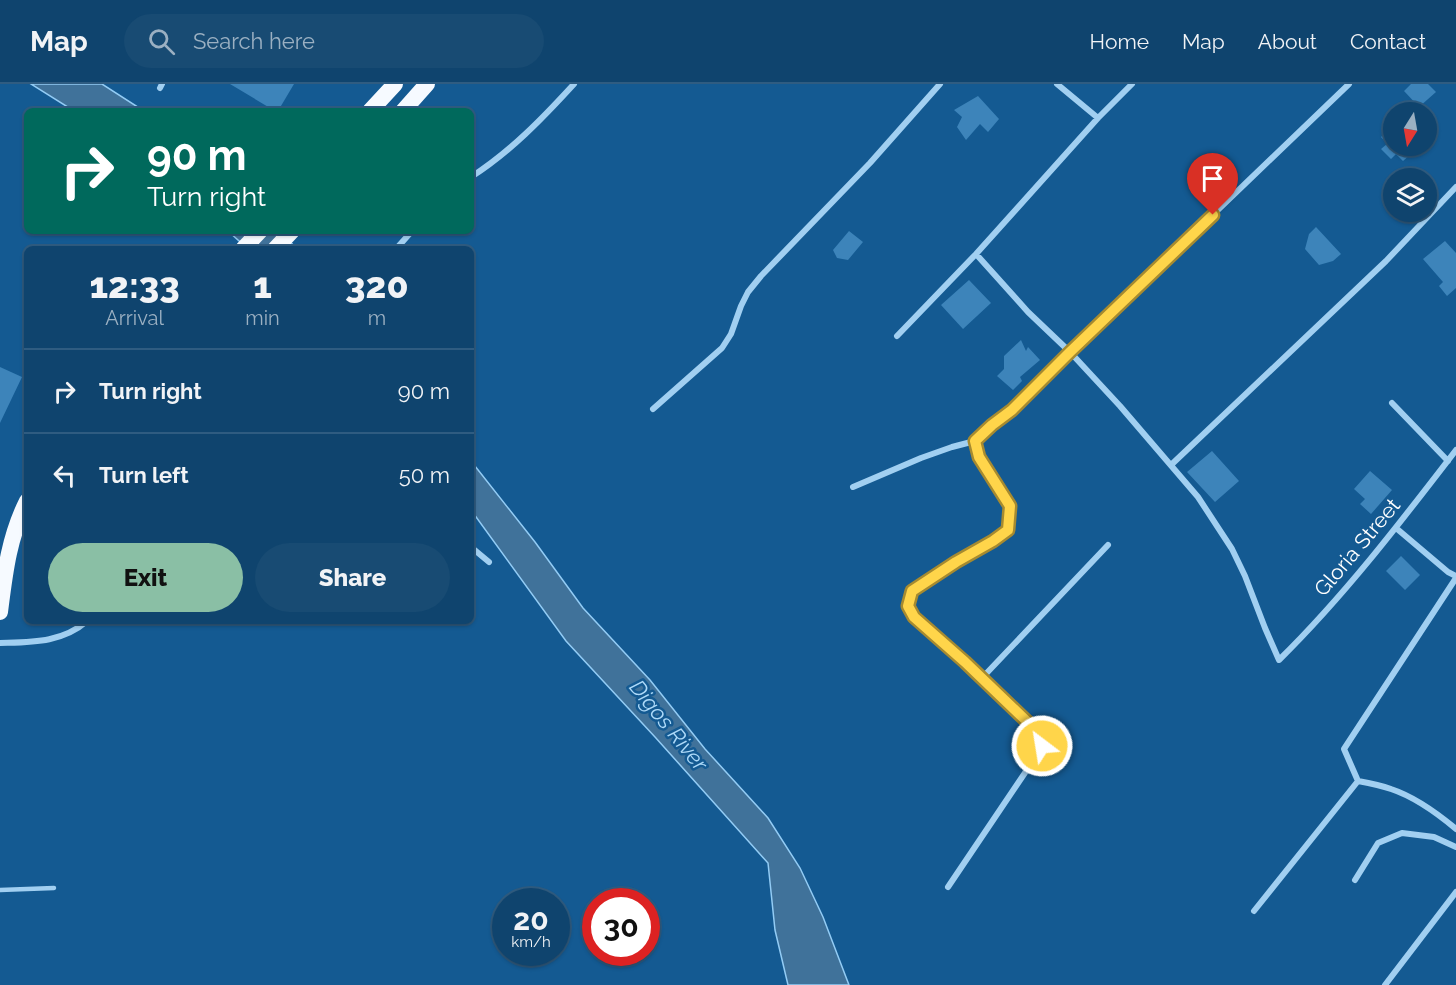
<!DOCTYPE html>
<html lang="en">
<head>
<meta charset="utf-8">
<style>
  :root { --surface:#0f446e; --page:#184b73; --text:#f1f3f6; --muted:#9bb0c2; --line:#2f5c81; --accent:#8abfa5 }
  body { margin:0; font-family:Raleway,sans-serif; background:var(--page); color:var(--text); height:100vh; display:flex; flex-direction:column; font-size:22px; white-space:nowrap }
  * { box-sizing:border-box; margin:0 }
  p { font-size:20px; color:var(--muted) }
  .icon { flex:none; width:33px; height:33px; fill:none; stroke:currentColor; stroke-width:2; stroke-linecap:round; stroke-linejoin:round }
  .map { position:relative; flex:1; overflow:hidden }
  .sheet { position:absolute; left:24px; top:162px; width:450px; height:378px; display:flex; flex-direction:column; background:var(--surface); border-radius:9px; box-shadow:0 2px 4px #0004,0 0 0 2px var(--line) }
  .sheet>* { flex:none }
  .top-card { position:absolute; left:24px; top:24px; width:450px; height:126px; border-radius:9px; box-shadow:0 2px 4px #0004,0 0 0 2px var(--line); background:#00695c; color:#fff; overflow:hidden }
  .needle { width:39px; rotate:191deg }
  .buttons { position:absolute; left:1383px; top:18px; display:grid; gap:12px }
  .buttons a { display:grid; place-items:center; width:54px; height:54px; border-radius:50%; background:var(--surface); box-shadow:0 2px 4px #0004,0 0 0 2px var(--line); font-size:30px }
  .speed { position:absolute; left:492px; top:804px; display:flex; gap:12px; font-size:30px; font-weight:700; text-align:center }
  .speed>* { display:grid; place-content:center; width:78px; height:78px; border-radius:50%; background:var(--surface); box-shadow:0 2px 4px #0004,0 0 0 2px var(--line); line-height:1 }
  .speed small { font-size:15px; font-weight:400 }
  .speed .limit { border:9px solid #d22; background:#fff; color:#111 }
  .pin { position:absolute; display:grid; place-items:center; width:51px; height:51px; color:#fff; margin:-62px -26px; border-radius:50% 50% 50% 0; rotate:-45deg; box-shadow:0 0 6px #0007 }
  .pin .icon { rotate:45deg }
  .me { position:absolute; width:66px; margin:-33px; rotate:329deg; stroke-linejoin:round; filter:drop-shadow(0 0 4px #0008) }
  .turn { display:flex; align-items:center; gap:21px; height:126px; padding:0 24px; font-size:27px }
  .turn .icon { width:78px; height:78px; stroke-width:2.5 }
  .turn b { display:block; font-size:42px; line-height:51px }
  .eta { display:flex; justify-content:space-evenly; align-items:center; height:102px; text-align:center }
  .eta b { font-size:36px; font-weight:800; line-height:42px }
  .primary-button { display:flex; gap:12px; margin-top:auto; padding:12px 24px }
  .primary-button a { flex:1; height:69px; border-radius:36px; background:var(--accent); color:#111; font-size:24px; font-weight:800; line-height:69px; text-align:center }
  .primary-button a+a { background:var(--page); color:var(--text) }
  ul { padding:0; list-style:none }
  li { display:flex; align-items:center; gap:18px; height:84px; padding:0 24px; border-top:2px solid var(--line) }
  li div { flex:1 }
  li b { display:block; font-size:22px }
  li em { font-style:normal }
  header { display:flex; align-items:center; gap:36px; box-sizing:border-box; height:84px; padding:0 30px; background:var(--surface); border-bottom:2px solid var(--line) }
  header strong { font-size:28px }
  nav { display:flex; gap:33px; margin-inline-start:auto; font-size:21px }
  .search { width:420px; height:54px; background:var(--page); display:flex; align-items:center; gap:15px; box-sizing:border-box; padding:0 21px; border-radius:33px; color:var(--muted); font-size:22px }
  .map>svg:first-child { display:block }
  .water { fill:#40729a; stroke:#93ccf5; stroke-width:1.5 }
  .building { fill:#3d84ba }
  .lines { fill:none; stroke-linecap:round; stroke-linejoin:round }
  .service { stroke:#a1cff1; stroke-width:4.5 }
  .minor { stroke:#a1cff1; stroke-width:6 }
  .trunk { stroke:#f6faff; stroke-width:16 }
  .route-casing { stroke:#a68a30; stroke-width:15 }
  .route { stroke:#ffd54a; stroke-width:10 }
  .labels { text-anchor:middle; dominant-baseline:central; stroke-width:5; stroke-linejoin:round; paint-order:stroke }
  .street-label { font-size:21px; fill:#fff; stroke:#145a92 }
  .water-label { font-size:22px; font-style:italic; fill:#add9f8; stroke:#145a92 }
</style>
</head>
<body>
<header>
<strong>Map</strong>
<div class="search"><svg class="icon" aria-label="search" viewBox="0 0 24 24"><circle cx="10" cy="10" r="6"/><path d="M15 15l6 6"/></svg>Search here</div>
<nav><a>Home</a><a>Map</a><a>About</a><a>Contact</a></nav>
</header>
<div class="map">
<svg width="1456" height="901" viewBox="0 0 1456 901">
  <rect width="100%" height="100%" fill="#145a92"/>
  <!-- water -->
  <path class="water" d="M 31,0 L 102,0 L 144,27 L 74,27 Z
    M 228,147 L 280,147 L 297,165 L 248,165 Z
    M 471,377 L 535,458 L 583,524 L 650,596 L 705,665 L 768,734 L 800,784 L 823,833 L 849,901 L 788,901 L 775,846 L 768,779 L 655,653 L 566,557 L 471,426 Z"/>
  <!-- building -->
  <path class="building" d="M 230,0 L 294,0 L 278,27 L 275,27 Z
    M 1411,0 L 1428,0 L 1436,8 L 1419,23 L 1404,7 Z
    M 978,12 L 999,35 L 988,48 L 980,40 L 966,56 L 957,43 L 962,33 L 954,26 Z
    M 1394,41 L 1394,62 L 1420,62 L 1403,77 L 1396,70 L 1391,75 L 1381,65 L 1387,60 L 1381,53 Z
    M 1316,143 L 1341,170 L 1333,177 L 1319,181 L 1305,165 L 1309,150 Z
    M 849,147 L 863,158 L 848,176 L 837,174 L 833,166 Z
    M 1445,157 L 1456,169 L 1456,204 L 1447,212 L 1439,202 L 1443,198 L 1423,175 Z
    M 969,196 L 991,219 L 963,245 L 941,221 Z
    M 1021,256 L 1026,267 L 1028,263 L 1040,276 L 1020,293 L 1022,297 L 1013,306 L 997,292 L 1004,285 L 1004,272 Z
    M 0,283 L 22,293 L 0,339 Z
    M 1212,367 L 1239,397 L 1215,418 L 1187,388 Z
    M 1370,387 L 1392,406 L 1371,430 L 1360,420 L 1365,415 L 1354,405 Z
    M 1401,472 L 1420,491 L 1405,506 L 1386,487 Z"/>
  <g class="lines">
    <!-- service -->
    <path class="service" d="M 0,806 L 54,804"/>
    <!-- minor -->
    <path class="minor" d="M 1057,0 L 1098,34
      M 160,4 L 162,0
      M 471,93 C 510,68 542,35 574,0
      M 396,165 L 412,147
      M 976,170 L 1028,228 L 1070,268 L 1120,322 L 1198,413 L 1232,465 L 1245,492 L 1265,544 L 1279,576 C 1344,512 1400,439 1456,366
      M 897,252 L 976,170 L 1098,34 L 1132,0
      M 1392,319 L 1448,377
      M 653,325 L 722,264 L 731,250 L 741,222 L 748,208 L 761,192 L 870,79 L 940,0
      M 975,357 L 979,373 L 1010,421 L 1008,446 L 993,457 L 956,478 L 912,507 L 908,522 L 914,533 L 982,594 L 1108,461
      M 1171,381 L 1386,177 L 1456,103
      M 853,403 L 921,374 L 952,363 L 975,357 L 992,341 L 1012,326 L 1070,268 L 1349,0
      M 1396,444 L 1448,488 L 1456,492
      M 471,463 L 489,478
      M 0,559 C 31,558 62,559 87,537
      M 1358,697 L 1344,665 L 1456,494
      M 1358,697 C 1369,699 1380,701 1391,705 C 1415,713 1437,729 1456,745
      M 1355,796 L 1378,759 L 1402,749 L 1434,753 L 1456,763
      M 948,803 L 1037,671 C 1041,662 1043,657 1038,648 L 982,594
      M 1254,827 L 1358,697
      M 1385,901 L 1456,808"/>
    <!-- trunk -->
    <path class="trunk" d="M 370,27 L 395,0
      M 403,27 L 427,0
      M 243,165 L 260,147
      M 275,165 L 292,147
      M 0,528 C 5,488 9,453 27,417"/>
  </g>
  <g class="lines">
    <defs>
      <path id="route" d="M 1042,662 L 1041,653 L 1038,648 L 965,578 L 914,533 L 908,522 L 912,507 L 956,478 L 993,457 L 1008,446 L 1010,422 L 979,373 L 975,357 L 992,341 L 1012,326 L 1070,268 L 1213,131"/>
    </defs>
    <!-- route casing -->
    <use href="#route" class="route-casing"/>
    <!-- route -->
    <use href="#route" class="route"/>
  </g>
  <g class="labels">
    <!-- street labels -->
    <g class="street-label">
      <text transform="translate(1357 463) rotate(-50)">Gloria Street</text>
    </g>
    <!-- water labels -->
    <g class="water-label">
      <text transform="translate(669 641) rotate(51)">Digos River</text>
    </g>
  </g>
</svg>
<div class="buttons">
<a><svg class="needle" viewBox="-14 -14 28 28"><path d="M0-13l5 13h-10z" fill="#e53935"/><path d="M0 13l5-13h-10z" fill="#9bb0c2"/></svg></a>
<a><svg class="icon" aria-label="layers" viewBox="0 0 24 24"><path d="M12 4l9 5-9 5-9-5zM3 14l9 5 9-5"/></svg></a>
</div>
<div class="speed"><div>20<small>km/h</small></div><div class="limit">30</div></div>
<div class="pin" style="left:1213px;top:131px;background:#d93025"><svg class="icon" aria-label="arrive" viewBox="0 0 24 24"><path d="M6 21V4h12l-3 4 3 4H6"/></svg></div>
<svg class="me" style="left:1042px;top:662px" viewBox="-20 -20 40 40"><circle r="17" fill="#ffd54a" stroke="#fff" stroke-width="3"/><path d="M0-11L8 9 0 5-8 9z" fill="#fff"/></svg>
<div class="top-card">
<div class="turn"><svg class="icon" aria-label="right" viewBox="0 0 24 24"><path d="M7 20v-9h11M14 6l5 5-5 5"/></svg><div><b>90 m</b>Turn right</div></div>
</div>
<section class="sheet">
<div class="eta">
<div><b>12:33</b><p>Arrival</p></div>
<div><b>1</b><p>min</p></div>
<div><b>320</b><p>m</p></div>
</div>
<ul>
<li><svg class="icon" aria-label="right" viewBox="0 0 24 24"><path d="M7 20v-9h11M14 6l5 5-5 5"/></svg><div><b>Turn right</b></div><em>90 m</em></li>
<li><svg class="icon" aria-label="left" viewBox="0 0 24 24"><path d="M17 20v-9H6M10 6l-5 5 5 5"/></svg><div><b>Turn left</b></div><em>50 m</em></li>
</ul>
<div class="primary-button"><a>Exit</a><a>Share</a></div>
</section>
</div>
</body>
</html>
